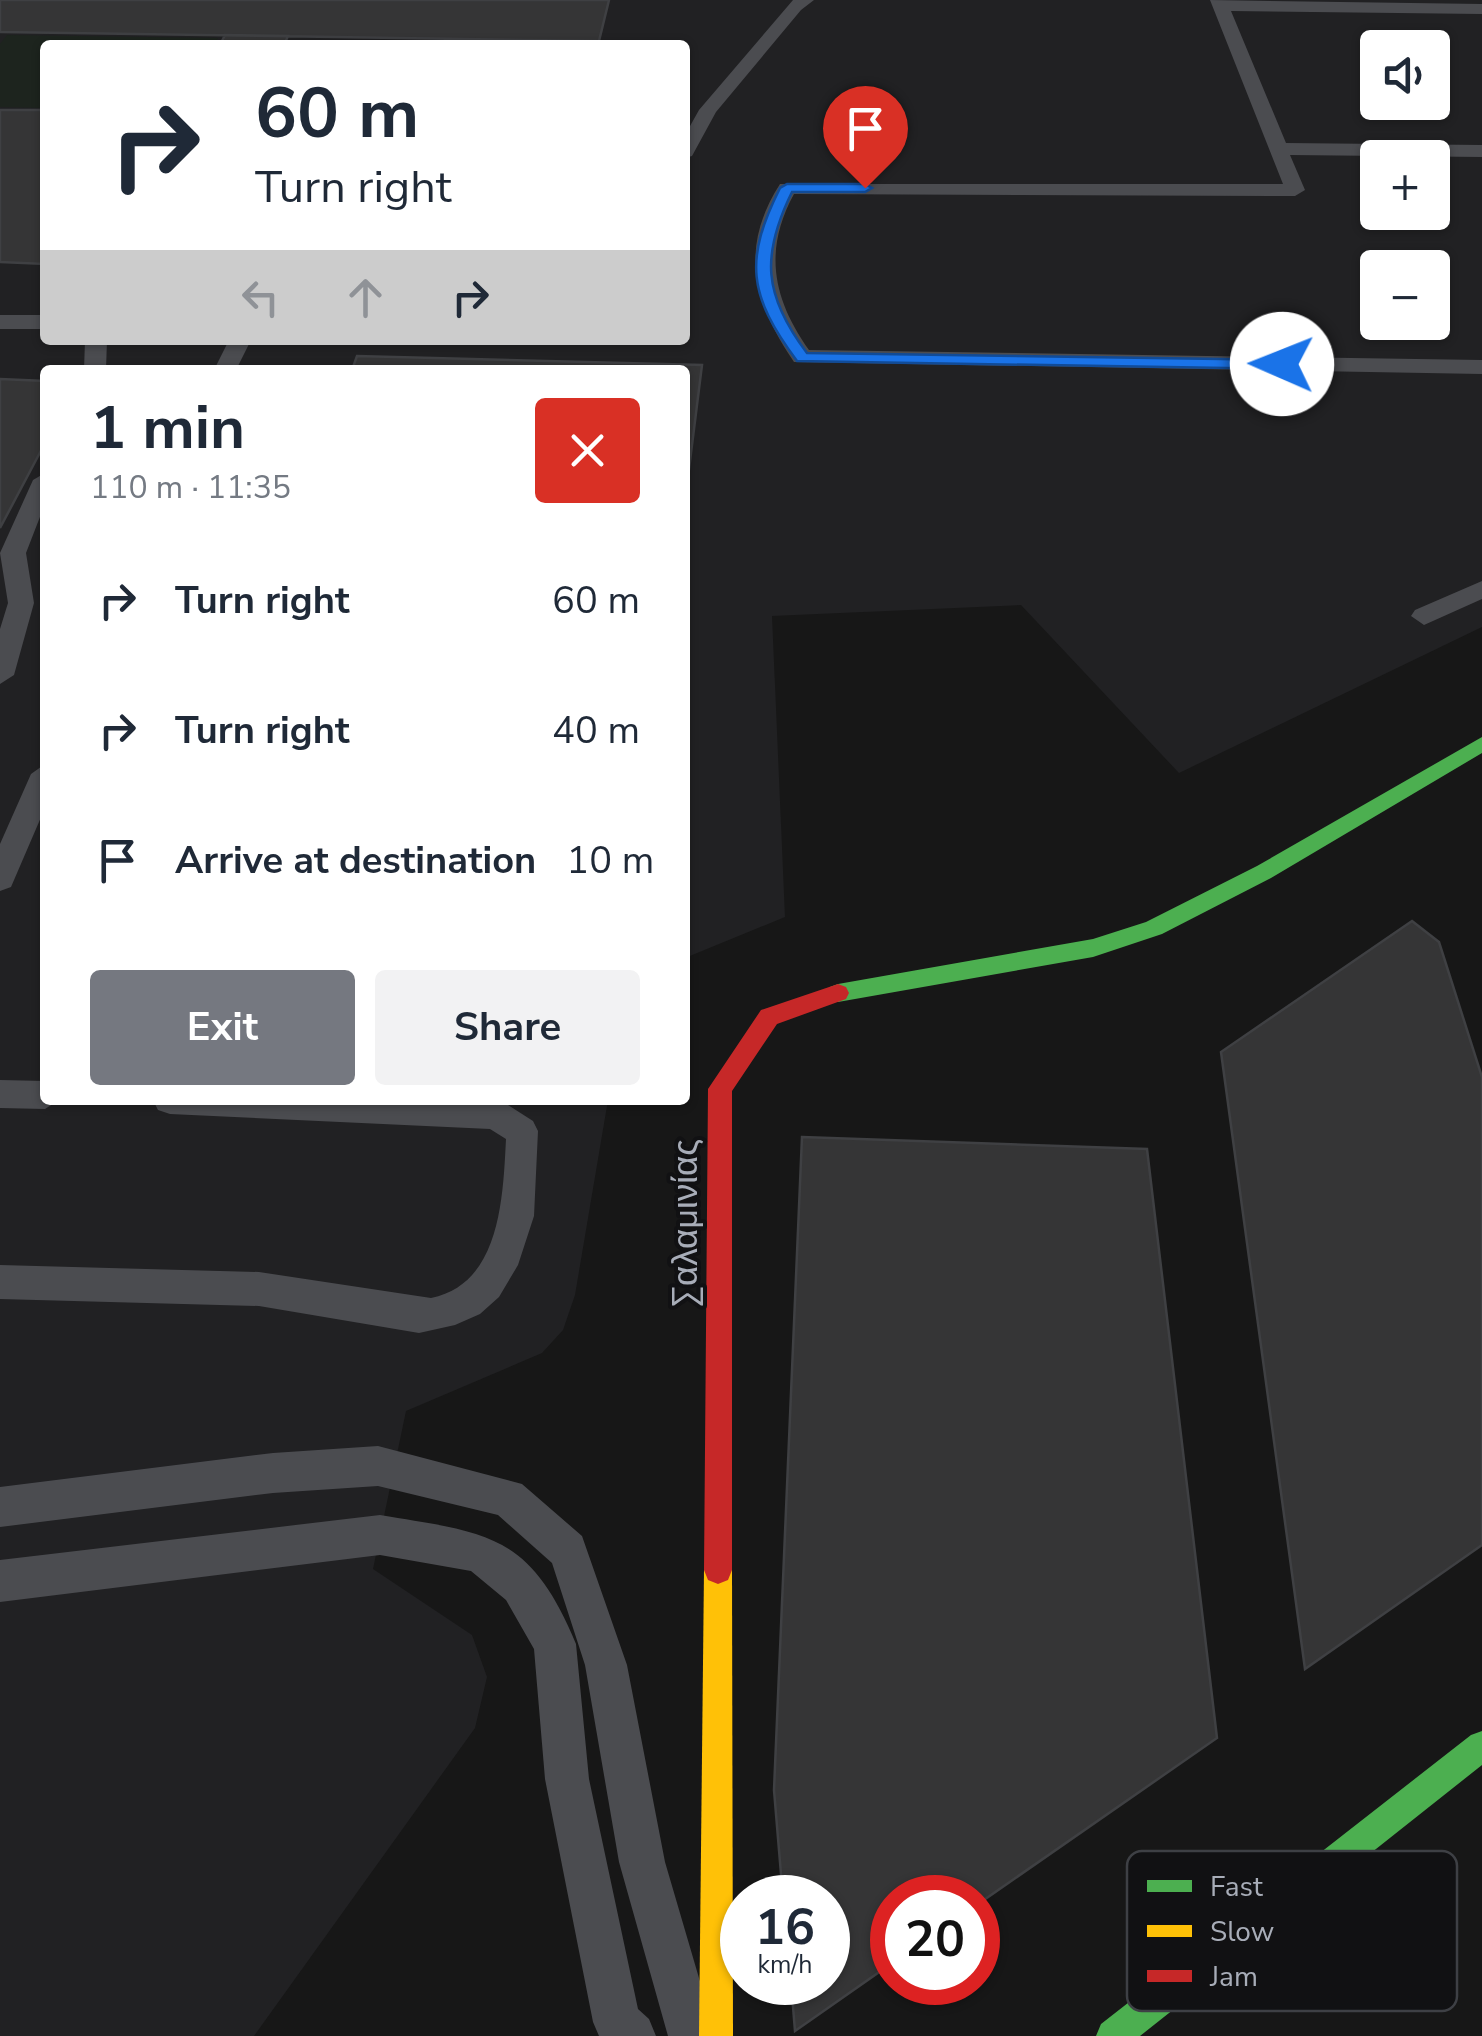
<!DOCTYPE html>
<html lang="en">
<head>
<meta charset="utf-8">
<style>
  :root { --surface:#fff; --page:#f2f2f3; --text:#1f2937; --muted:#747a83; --accent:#757880 }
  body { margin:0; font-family:"Nunito Sans",sans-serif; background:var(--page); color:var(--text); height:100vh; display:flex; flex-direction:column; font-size:38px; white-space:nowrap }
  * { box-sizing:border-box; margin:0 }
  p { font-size:32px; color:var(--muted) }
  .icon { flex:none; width:55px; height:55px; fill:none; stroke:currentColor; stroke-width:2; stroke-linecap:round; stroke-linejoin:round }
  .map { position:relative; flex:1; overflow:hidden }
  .sheet { position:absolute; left:40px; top:365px; width:650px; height:740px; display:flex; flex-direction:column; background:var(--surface); border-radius:10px; box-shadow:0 2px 8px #0004 }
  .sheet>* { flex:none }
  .top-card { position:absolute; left:40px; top:40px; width:650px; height:305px; border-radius:10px; box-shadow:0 2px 8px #0004; background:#fff; color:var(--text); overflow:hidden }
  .fabs { position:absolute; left:1360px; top:30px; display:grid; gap:20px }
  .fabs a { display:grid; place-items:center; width:90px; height:90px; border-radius:10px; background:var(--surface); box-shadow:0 2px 8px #0004; font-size:50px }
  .speed { position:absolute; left:720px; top:1875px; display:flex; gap:20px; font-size:50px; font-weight:700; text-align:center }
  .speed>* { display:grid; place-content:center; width:130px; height:130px; border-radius:50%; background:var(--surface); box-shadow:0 2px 8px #0004; line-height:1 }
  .speed small { font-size:25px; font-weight:400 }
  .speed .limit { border:15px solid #d22; background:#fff; color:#111 }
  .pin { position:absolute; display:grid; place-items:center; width:85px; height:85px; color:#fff; margin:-102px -42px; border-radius:50% 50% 50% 0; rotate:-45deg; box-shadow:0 0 10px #0007 }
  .pin .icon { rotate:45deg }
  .me { position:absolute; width:110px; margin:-55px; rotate:271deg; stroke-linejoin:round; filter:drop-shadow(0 0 8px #0008) }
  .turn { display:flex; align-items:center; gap:35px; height:210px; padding:0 50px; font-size:45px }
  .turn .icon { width:130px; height:130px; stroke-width:2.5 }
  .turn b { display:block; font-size:70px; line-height:85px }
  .lanes { display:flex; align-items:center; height:95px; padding:0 50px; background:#0003; justify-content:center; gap:50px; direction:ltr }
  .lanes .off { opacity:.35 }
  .round { display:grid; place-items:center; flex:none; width:105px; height:105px; border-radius:10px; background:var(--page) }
  .overview { display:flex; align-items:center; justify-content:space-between; height:170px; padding:0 50px }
  h1 { font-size:60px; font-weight:700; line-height:75px }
  .cta { display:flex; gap:20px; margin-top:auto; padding:20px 50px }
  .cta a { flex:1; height:115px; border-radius:10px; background:var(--accent); color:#fff; font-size:40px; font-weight:700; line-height:115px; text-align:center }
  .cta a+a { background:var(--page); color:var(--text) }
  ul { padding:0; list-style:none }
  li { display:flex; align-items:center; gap:30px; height:130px; padding:0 50px }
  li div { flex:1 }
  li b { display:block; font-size:38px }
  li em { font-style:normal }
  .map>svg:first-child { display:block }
  .built { fill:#212123; fill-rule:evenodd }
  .green { fill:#1d241e }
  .building { fill:#353536; stroke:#3f4043; stroke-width:2.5 }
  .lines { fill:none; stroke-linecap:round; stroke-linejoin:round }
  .lane { fill:#4b4c50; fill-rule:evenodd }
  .fast { fill:#4caf50; fill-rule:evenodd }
  .slow { fill:#ffc107; fill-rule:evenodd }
  .jam { fill:#c62828; fill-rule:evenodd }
  .route { fill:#1a73e8; stroke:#114b97; stroke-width:2.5 }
  .labels { text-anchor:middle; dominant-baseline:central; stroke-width:8; stroke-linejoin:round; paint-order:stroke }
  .street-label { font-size:35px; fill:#a8adb8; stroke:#111113 }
  .key { fill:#111113; stroke:#3e4045; stroke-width:2.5 }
  .key-label { font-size:28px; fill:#a8adb8 }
</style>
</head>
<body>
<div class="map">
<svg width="1482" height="2036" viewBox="0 0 1482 2036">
  <rect width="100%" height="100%" fill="#171717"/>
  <!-- built -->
  <path class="built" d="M 0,0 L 1482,0 L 1482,627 L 1179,773 L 1021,605 L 772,616 L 785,917 L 685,958 L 685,370 L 45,370 L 45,1100 L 608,1100 L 575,1295 L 563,1330 L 542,1353 L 406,1411 L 373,1569 L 472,1635 L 487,1677 L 475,1728 L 254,2036 L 0,2036 ZM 45,45 L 685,45 L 685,340 L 45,340 ZM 1378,48 L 1432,48 L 1432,102 L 1378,102 ZM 1378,158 L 1432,158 L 1432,212 L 1378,212 ZM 1378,268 L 1432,268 L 1432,322 L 1378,322 Z"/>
  <!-- green -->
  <path class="green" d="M 7,35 L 218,38 L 214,45 L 45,45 L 45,108 L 0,107 L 0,44 Z"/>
  <!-- building -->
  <path class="building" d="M 0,0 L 609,0 L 599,41 L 0,32 Z
    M 225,35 L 288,36 L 284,45 L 220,45 Z
    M 0,110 L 45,110 L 45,264 L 0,262 Z
    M 357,356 L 702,365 L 685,501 L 685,370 L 352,370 Z
    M 0,379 L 45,381 L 45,443 L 0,528 Z
    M 1412,921 L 1439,942 L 1482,1077 L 1482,1545 L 1305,1669 L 1221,1052 Z
    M 802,1137 L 1147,1149 L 1217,1738 L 978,1904 L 978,1898 L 892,1898 L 892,1963 L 795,2031 L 791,1982 L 828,1982 L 828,1898 L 783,1898 L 774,1790 Z"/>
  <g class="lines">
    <!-- lane -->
    <path class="lane" d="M 793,0 L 814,0 L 801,10 L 716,112 L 692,156 L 685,158 L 685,135 L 699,110 Z
      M 1210,0 L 1482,4 L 1482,14 L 1231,11 L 1286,143 L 1482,145 L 1482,157 L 1290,155 L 1305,190 L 1295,196 L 794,194 C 763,251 773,299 809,350 L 1482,360 L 1482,374 L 794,362 C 753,302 739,248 780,184 L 1283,184 Z
      M 0,315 L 45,315 L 45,329 L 0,329 Z
      M 85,340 L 107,340 L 106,370 L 84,370 Z
      M 229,340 L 251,340 L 236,370 L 214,370 Z
      M 45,473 L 45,504 L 26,553 L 34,603 L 14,675 L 0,684 L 0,629 L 8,603 L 0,553 L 33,480 Z
      M 1482,581 L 1482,599 L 1424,625 L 1411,616 L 1415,610 Z
      M 45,764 L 45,808 L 11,887 L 0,891 L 0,844 L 31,774 Z
      M 0,1080 L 45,1081 L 45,1100 L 59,1100 L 45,1109 L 0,1108 Z
      M 153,1100 L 486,1100 L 508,1105 L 533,1121 L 538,1131 L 534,1216 L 518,1265 L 499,1297 L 480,1314 L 455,1325 L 419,1333 L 259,1306 L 0,1299 L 0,1265 L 259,1272 L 431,1298 C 501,1284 503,1196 506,1139 L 490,1129 L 170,1114 L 158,1110 Z
      M 378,1446 L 522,1484 L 582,1536 L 627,1665 L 665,1862 L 716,2036 L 668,2036 L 619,1862 L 585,1665 L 552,1563 L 498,1515 L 378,1486 L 273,1493 L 0,1527 L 0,1487 L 273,1453 Z
      M 380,1515 C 488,1533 530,1533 576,1644 L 589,1779 L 638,2009 L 649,2019 L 656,2036 L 599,2036 L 593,2022 L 545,1779 L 534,1649 L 506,1600 L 471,1571 L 380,1555 L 0,1602 L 0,1560 Z"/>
    <!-- fast -->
    <path class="fast" d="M 1482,737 L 1482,753 L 1271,878 L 1162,934 L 1093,957 L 838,1002 L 830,999 L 827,993 L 830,987 L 838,984 L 1093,939 L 1146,922 L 1257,866 Z
      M 1482,1731 L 1482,1765 L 1140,2036 L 1096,2036 L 1101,2024 L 1471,1735 Z"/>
    <!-- slow -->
    <path class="slow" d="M 718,1556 L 728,1560 L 732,1570 L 733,2036 L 699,2036 L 704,1570 L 708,1560 Z"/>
    <!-- jam -->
    <path class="jam" d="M 838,984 L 846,987 L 849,993 L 846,999 L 777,1024 L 732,1091 L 732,1570 L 728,1580 L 718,1584 L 708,1580 L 704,1570 L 708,1089 L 761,1010 Z"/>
  </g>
  <!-- route -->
  <path class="route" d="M 787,184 L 865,184 L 872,188 L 865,192 L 792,192 C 761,255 763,295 807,353 L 1282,360 L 1290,364 L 1282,369 L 797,361 C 748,295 744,260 780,188 Z"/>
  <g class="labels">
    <!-- street labels -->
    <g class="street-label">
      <text transform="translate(685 1223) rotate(-90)">Σαλαμινίας</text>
    </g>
  </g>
  <!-- legend -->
  <rect x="1127" y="1851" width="330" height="160" rx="15" class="key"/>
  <rect x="1147" y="1880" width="45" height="12" fill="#4caf50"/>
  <rect x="1147" y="1925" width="45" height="12" fill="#ffc107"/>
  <rect x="1147" y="1970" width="45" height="12" fill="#c62828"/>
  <g class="key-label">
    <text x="1210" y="1896">Fast</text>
    <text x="1210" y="1941">Slow</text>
    <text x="1210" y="1986">Jam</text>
  </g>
</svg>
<div class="fabs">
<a><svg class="icon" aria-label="sound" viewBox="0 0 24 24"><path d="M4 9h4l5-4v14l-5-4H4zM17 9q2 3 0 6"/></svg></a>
<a>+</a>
<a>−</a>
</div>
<div class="speed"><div>16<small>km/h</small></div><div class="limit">20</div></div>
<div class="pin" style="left:865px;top:188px;background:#d93025"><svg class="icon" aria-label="arrive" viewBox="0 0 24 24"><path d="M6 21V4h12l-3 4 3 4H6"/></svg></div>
<svg class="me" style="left:1282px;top:364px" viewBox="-20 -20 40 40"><circle r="19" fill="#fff"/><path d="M0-13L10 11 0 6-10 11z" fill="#1a73e8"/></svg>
<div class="top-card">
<div class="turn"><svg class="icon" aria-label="right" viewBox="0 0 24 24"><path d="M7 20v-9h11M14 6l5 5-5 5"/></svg><div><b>60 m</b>Turn right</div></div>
<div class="lanes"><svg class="icon off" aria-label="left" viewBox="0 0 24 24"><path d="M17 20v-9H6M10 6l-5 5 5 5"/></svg><svg class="icon off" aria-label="ahead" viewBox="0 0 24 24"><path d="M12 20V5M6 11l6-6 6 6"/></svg><svg class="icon" aria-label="right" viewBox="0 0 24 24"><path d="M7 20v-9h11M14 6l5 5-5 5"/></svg></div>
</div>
<section class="sheet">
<div class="overview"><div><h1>1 min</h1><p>110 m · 11:35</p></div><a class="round" style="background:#d93025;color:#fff"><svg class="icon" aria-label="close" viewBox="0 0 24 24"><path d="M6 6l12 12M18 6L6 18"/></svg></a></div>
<ul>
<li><svg class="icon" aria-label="right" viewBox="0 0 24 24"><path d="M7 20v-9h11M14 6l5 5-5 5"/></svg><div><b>Turn right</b></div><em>60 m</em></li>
<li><svg class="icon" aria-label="right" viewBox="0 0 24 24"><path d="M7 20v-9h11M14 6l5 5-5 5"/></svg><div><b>Turn right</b></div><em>40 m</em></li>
<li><svg class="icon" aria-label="arrive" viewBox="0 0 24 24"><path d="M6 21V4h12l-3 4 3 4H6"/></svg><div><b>Arrive at destination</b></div><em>10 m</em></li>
</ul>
<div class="cta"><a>Exit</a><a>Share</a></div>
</section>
</div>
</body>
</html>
